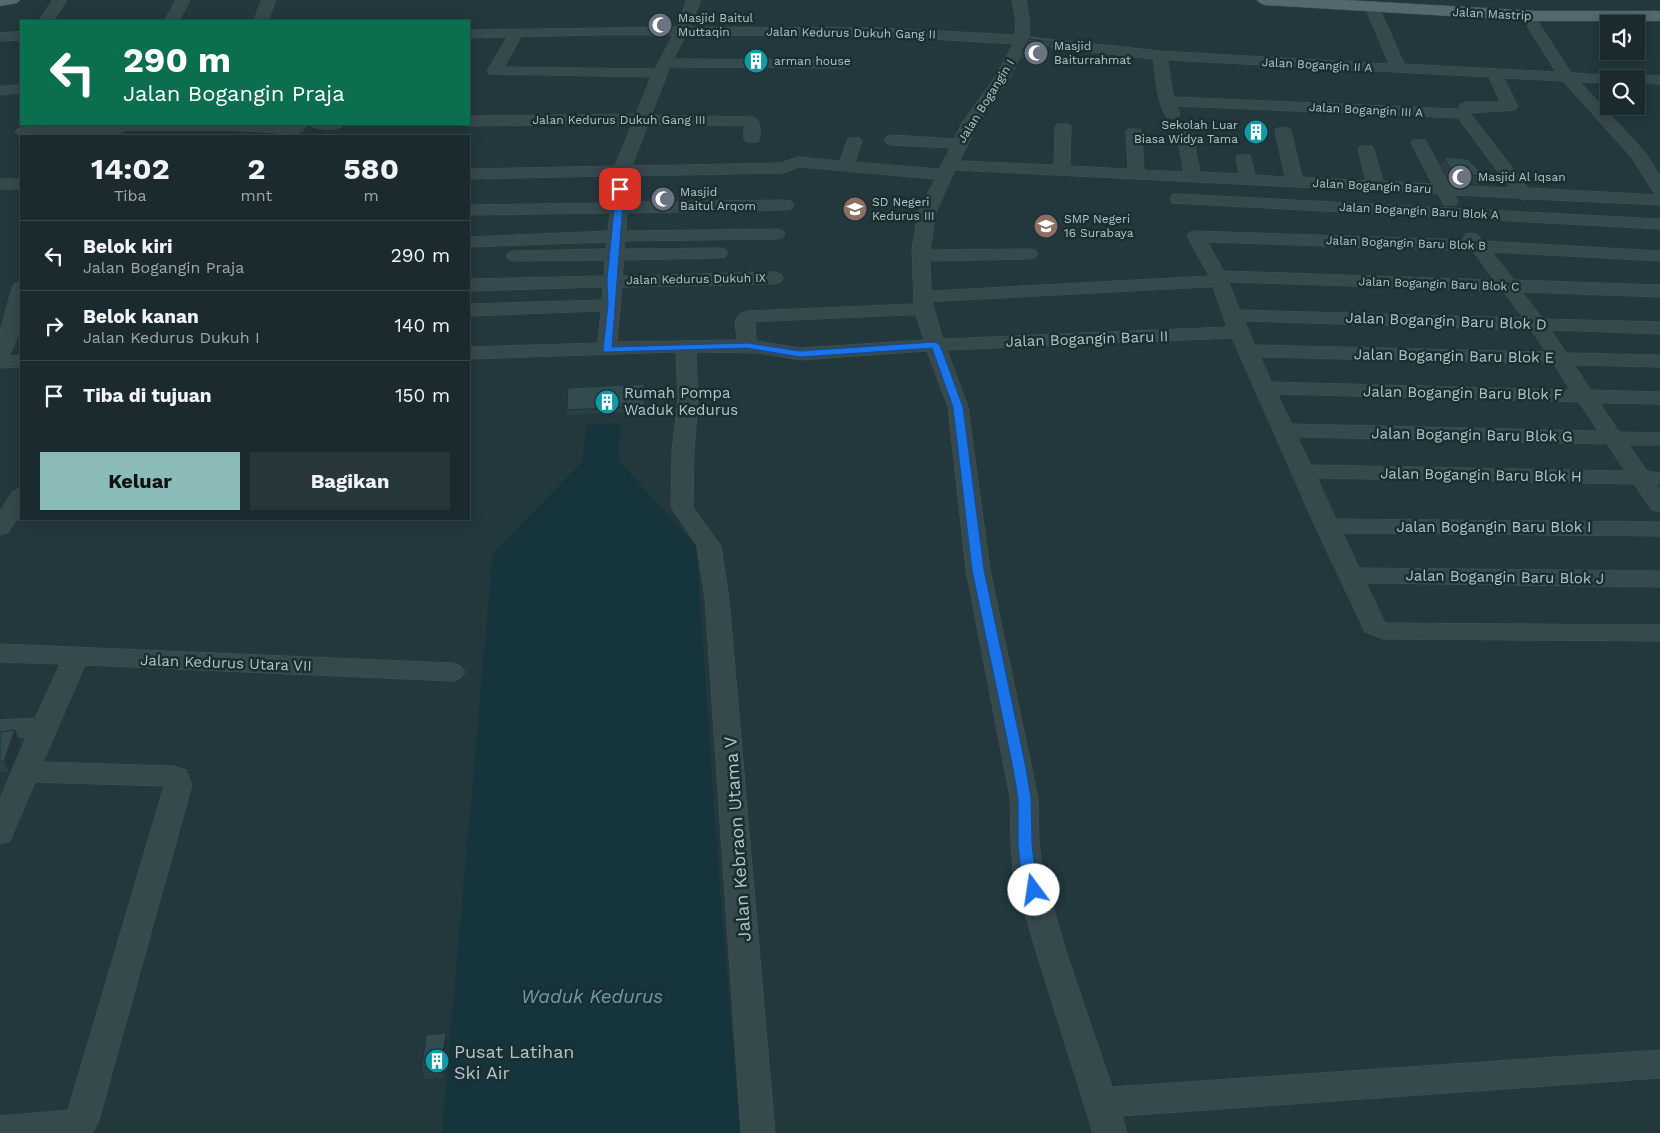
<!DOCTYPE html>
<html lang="id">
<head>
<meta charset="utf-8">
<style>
  :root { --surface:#1a2a2e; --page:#27363a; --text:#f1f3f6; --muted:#9fa7aa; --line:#38464a; --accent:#8bbbb9 }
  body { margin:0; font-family:"Work Sans",sans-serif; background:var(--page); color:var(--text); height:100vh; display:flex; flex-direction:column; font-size:19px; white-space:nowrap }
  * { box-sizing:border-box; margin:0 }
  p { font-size:16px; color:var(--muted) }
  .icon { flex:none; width:28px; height:28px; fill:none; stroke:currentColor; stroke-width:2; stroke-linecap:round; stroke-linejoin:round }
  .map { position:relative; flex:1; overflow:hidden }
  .details { position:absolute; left:20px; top:135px; width:450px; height:385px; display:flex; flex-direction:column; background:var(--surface); border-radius:0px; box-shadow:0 2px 12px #0003,0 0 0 1px var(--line) }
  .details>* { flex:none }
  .top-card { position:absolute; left:20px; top:20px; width:450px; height:105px; border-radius:0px; box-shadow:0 2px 12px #0003,0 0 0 1px var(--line); background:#0b6e4f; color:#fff; overflow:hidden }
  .tools { position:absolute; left:1600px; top:15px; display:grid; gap:10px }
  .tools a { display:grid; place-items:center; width:45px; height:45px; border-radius:0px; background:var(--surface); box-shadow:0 2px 12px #0003,0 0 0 1px var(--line); font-size:25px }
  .pin { position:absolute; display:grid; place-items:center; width:42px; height:42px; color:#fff; margin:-21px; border-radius:10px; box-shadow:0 2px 8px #0006 }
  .me { position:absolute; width:55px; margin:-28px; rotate:346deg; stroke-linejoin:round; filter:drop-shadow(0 0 4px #0008) }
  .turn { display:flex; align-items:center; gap:18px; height:105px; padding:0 20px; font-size:22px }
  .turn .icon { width:65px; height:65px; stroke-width:2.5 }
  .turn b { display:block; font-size:35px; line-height:42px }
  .eta { display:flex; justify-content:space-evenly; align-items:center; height:85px; text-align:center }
  .eta b { font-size:30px; font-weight:700; line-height:35px }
  .button { display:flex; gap:10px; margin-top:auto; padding:10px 20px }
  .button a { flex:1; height:58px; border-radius:0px; background:var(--accent); color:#111; font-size:20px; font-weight:700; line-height:58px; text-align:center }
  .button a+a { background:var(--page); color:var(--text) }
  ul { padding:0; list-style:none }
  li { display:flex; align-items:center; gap:15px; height:70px; padding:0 20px; border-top:1px solid var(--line) }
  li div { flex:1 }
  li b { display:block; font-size:19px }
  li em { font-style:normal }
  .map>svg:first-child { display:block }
  .water { fill:#15343b }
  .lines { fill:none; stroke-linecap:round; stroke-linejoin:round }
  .minor-casing { stroke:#425559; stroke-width:1 }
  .major-casing { stroke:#425559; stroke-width:1 }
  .minor { fill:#36494d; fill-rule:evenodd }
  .major { fill:#54696d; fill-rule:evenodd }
  .wall { fill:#2a4046 }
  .shaded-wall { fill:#223439 }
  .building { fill:#314b51; stroke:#223439 }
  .route { fill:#1a73e8; stroke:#114b97 }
  .labels { text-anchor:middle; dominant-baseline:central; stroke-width:5; stroke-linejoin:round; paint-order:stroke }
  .far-street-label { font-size:12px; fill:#b1c4c9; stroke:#1b2e32 }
  .far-poi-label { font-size:12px; fill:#b1c4c9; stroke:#1b2e32; text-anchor:start }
  .street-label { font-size:15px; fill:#b1c4c9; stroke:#1b2e32 }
  .poi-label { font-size:15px; fill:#b1c4c9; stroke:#1b2e32; text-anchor:start }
  .near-street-label { font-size:18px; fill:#b1c4c9; stroke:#1b2e32 }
  .near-poi-label { font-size:18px; fill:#b1c4c9; stroke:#1b2e32; text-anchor:start }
  .near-water-label { font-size:19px; font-style:italic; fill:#699ea9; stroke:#1b2e32 }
</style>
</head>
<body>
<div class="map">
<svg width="1660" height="1133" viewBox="0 0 1660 1133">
  <rect width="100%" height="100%" fill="#22383d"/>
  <!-- water -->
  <path class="water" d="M 620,423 L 618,460 L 696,546 L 718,864 L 740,1133 L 442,1133 L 493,553 L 583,461 L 586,425 Z"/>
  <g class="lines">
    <defs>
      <path id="minor" d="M 53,0 L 67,0 L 53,21 L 39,21 Z
        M 176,0 L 190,0 L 179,21 L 165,21 Z
        M 262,0 L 276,0 L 268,21 L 254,21 Z
        M 687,0 L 701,0 L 690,27 L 884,28 L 1015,35 L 1016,23 L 1012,0 L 1026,0 L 1030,23 L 1029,37 L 1160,51 L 1389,64 L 1365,7 L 1372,3 L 1379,7 L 1404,64 L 1556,72 L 1520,15 L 1527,11 L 1532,12 L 1571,73 L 1617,76 L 1619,79 L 1609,79 L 1609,83 L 1580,82 L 1645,152 L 1660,176 L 1660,194 L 1654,193 L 1632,158 L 1563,81 L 1504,78 L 1518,107 L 1515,110 L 1470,113 L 1528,188 L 1660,195 L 1660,205 L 1530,199 L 1524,200 L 1518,198 L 1455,195 L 1458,201 L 1456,205 L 1444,205 L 1438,194 L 955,170 L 936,212 L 930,250 L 1029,249 L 1035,250 L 1038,254 L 1035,258 L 1029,259 L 930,261 L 931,291 L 1209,276 L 1187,236 L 1190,232 L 1196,231 L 1465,240 L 1463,238 L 1466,234 C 1475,232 1478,234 1483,241 L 1660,251 L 1660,261 L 1492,252 L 1514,280 L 1660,285 L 1660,297 L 1522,292 L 1543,319 L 1660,322 L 1660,334 L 1551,330 L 1566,353 L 1660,355 L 1660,367 L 1574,365 L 1591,390 L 1660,392 L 1660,404 L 1600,403 L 1619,432 L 1660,433 L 1660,445 L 1629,445 L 1647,471 L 1660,473 L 1660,483 L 1656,484 L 1660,489 L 1660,512 L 1652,510 L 1634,484 L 1317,478 L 1336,519 L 1660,522 L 1660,536 L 1343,533 L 1359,568 L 1660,571 L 1660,587 L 1366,583 L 1384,621 L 1387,623 L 1660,625 L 1660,641 L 1383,639 L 1365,632 L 1315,526 L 1232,338 L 947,350 L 968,407 L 990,570 L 1038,798 L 1039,844 L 1043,871 L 1065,948 L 1112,1087 L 1660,1050 L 1660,1078 L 1122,1116 L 1127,1133 L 1093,1133 L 1035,948 L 1013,871 L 1011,844 L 1010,798 L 966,570 L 948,407 L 927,351 L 800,360 L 760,353 L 696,352 L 698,399 L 694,452 L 693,507 L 721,546 L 729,599 L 775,1133 L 741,1133 L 705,599 L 697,546 L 671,507 L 672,452 L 678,399 L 676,352 L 469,359 L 469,347 L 598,343 L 601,311 L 469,316 L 469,304 L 602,300 L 603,287 L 469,291 L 469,279 L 604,276 L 605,260 L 515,261 L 509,260 L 506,256 L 509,252 L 515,251 L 606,249 L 607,242 L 469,247 L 469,237 L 608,231 L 610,213 L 469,215 L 469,205 L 611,203 L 613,176 L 469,179 L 469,169 L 615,166 L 632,124 L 469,126 L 463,124 L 469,124 L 469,116 L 636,114 L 651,77 L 489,74 L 487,71 L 507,37 L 469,38 L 469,30 L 677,27 ZM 600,35 L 673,35 L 655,69 L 504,67 L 521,37 ZM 686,35 L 884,36 L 1013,44 L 995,77 L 962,123 L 954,139 L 892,135 L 886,137 L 884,140 L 886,143 L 892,145 L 950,148 L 939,169 L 855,162 L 862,141 L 860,138 L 848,138 L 840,161 L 798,157 L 781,163 L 632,166 L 648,124 L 744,126 L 744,139 L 746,142 L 758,142 C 761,137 761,124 757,119 L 752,117 L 651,115 L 670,67 L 840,68 L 845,67 L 847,64 L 845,61 L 840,60 L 674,59 ZM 1027,45 L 1153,59 C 1156,77 1156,102 1167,118 L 1177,118 L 1180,115 L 1177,106 L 1458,118 L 1510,188 L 1450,185 L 1427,143 L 1425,140 L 1413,140 L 1411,143 L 1432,184 L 1383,181 L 1374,149 L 1372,146 L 1360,146 L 1358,149 L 1366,181 L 1302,177 L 1291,131 L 1289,128 L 1277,128 L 1275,131 L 1285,177 L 1255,175 L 1250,155 L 1238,155 L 1236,158 L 1239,174 L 1200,172 L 1193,135 L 1191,132 L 1179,132 L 1177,135 L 1184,172 L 1144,170 L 1142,132 L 1140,129 L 1128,129 L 1126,132 L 1128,169 L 1070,166 L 1071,127 L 1069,124 L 1057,124 L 1055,127 L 1054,165 L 960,161 L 978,123 L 1009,78 ZM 1168,60 L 1489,77 L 1500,102 L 1466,102 L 1461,104 L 1457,109 L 1174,97 ZM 800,167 L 935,179 L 918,212 L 912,250 L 914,304 L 748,311 L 741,313 L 735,320 L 737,340 L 617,342 L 622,287 L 774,284 L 781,282 L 783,278 L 781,274 L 774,272 L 622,276 L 624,260 L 719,258 L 725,257 L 728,253 L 725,249 L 719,248 L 624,249 L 625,241 L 776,239 L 782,238 L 785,234 L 782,230 L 776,229 L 626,231 L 627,213 L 785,210 L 791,209 L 794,205 L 791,201 L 785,200 L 628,202 L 630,176 L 784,173 ZM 1208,242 L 1473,251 L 1494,280 L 1224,271 ZM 1229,282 L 1503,291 L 1523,318 L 1240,310 ZM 1213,287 L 1227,327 L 943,339 L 932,302 ZM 916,315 L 924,340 L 800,348 L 756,341 L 755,322 ZM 1245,321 L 1531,330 L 1546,352 L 1255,345 ZM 1261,357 L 1554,364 L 1570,390 L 1272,382 ZM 1278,394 L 1579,402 L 1598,431 L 1292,424 ZM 1298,437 L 1607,444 L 1625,471 L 1311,465 Z
        M 21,32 L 21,40 L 0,41 L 0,33 Z
        M 1636,75 L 1660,76 L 1660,84 L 1636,83 L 1636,79 L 1629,79 Z
        M 21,85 L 21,93 L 0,95 L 0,87 Z
        M 115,124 L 308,124 L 302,132 L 296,134 L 228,130 L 126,130 L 119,134 L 21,136 L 15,132 L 17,129 L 23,127 Z
        M 310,124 L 344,124 L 342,127 C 332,130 322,130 312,127 Z
        M 0,179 L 21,179 L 21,189 L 0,189 Z
        M 1178,194 L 1660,219 L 1660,229 L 1172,203 L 1170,199 L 1172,195 Z
        M 21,282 C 23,308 22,333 9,356 L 21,355 L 21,367 L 0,368 L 0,331 L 12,288 L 14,284 Z
        M 21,489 L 21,513 L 8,533 L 0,535 L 0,511 L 13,491 Z
        M 0,644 L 452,663 L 461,666 L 465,672 L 461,678 L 452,681 L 85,665 L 43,762 L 173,766 L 186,770 L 192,785 L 99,1120 L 94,1131 L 90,1133 L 0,1133 L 0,1116 L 68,1110 L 164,786 L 35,782 L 10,841 L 0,844 L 0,799 L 26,737 L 0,738 L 0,720 L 35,718 L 60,664 L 0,662 Z"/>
      <path id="major" d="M 0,0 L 20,0 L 17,3 L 0,6 Z
        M 1257,0 L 1344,0 L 1536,11 L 1660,11 L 1660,21 L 1536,21 L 1265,5 L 1260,3 Z"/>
    </defs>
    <!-- minor casing -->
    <use href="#minor" class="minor-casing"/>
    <!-- major casing -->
    <use href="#major" class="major-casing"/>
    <!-- minor -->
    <use href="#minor" class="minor"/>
    <!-- major -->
    <use href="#major" class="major"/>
  </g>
  <!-- wall -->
  <path class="wall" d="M 1051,42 L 1050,49 L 1045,62 L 1021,59 L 1022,51 Z
    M 1444,157 L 1484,176 L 1481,185 L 1451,183 L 1442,166 Z
    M 645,389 L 645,411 L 567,415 L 567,410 Z
    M 15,730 L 20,741 L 9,772 L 0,772 L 0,732 Z
    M 448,1044 L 444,1077 L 425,1079 L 422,1068 Z"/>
  <!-- shaded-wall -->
  <path class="shaded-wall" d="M 1051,42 L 1050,49 L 1045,62 L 1045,54 Z
    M 15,730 L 20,741 L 9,772 L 4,761 Z
    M 446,1033 L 448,1044 L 444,1077 L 441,1066 Z"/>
  <!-- building -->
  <path class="building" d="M 1029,39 L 1051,42 L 1045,54 L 1022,51 Z
    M 1444,157 L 1468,159 L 1484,176 L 1453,174 Z
    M 644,384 L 644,406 L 567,410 L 568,388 Z
    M 15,730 L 4,761 L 0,761 L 0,732 Z
    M 446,1033 L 441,1066 L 422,1068 L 426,1035 Z"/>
  <!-- route -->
  <path class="route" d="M 620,186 L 624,189 L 612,347 L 747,343 L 800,351 L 935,342 L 940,345 L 963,407 L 984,570 L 1026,768 L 1031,798 L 1032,844 L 1035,871 L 1041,890 L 1039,894 L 1034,896 L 1029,894 L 1021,871 L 1018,844 L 1018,798 L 1013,768 L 972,570 L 953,407 L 932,348 L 800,357 L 747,348 L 604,352 L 603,350 L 608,305 L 607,280 L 616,189 Z"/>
  <!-- icons -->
  <defs>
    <symbol id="mosque-disc" viewBox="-11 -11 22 22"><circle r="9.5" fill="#6b7280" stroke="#1b2e32"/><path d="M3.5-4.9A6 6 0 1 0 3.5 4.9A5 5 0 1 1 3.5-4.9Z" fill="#fff"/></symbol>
    <symbol id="building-disc" viewBox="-11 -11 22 22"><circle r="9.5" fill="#0f9aa8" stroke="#1b2e32"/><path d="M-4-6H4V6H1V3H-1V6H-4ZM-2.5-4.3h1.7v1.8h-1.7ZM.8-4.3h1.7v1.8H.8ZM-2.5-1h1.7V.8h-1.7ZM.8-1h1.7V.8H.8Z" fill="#fff"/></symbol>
    <symbol id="school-disc" viewBox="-11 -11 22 22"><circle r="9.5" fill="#8d6e63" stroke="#1b2e32"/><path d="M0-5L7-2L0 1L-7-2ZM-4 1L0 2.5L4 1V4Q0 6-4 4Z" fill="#fff"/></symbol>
  </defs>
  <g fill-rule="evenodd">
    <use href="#mosque-disc" x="646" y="11" width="28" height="28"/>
    <use href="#mosque-disc" x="1022" y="39" width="28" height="28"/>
    <use href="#building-disc" x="742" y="47" width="28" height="28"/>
    <use href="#building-disc" x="1242" y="118" width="28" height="28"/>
    <use href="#mosque-disc" x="1446" y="163" width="28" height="28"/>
    <use href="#mosque-disc" x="649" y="185" width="28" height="28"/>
    <use href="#school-disc" x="841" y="195" width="28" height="28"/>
    <use href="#school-disc" x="1032" y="212" width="28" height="28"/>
    <use href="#building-disc" x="593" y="388" width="28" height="28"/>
    <use href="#building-disc" x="423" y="1047" width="28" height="28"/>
  </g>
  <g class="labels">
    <!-- far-street labels -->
    <g class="far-street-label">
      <text transform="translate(1492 14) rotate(3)">Jalan Mastrip</text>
      <text transform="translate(851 33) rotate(1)">Jalan Kedurus Dukuh Gang II</text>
      <text transform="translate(1317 65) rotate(3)">Jalan Bogangin II A</text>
      <text transform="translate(986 101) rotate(-58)">Jalan Bogangin I</text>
      <text transform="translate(1366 110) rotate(3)">Jalan Bogangin III A</text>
      <text x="619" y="120">Jalan Kedurus Dukuh Gang III</text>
      <text transform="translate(1372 186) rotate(3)">Jalan Bogangin Baru</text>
      <text transform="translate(1419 211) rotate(3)">Jalan Bogangin Baru Blok A</text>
      <text transform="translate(1406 243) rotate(2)">Jalan Bogangin Baru Blok B</text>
      <text transform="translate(696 279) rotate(-1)">Jalan Kedurus Dukuh IX</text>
      <text transform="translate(1439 284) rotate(2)">Jalan Bogangin Baru Blok C</text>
    </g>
    <!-- far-poi labels -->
    <g class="far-poi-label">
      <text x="678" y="18">Masjid Baitul<tspan x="678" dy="14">Muttaqin</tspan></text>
      <text x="1054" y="46">Masjid<tspan x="1054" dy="14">Baiturrahmat</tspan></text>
      <text x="774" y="61">arman house</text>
      <text x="1238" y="125" text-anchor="end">Sekolah Luar<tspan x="1238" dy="14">Biasa Widya Tama</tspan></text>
      <text x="1478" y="177">Masjid Al Iqsan</text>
      <text x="680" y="192">Masjid<tspan x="680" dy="14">Baitul Arqom</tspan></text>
      <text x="872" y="202">SD Negeri<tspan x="872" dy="14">Kedurus III</tspan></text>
      <text x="1064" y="219">SMP Negeri<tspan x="1064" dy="14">16 Surabaya</tspan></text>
    </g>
    <!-- street labels -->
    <g class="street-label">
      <text transform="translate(1446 321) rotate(2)">Jalan Bogangin Baru Blok D</text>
      <text transform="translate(1087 339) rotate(-2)">Jalan Bogangin Baru II</text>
      <text transform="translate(1454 356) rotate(1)">Jalan Bogangin Baru Blok E</text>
      <text transform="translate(1463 393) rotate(1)">Jalan Bogangin Baru Blok F</text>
      <text transform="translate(1472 435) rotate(1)">Jalan Bogangin Baru Blok G</text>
      <text transform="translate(1481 475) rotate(1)">Jalan Bogangin Baru Blok H</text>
      <text x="1494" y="527">Jalan Bogangin Baru Blok I</text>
      <text transform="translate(1505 577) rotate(1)">Jalan Bogangin Baru Blok J</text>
      <text transform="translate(226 663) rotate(2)">Jalan Kedurus Utara VII</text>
    </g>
    <!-- poi labels -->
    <g class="poi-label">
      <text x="624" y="393">Rumah Pompa<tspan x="624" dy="17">Waduk Kedurus</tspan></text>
    </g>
    <!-- near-street labels -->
    <g class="near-street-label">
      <text transform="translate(737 839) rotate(-94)">Jalan Kebraon Utama V</text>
    </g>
    <!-- near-poi labels -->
    <g class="near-poi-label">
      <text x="454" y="1051">Pusat Latihan<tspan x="454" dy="21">Ski Air</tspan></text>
    </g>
    <!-- near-water labels -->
    <g class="near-water-label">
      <text x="592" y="996">Waduk Kedurus</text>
    </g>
  </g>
</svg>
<div class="tools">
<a><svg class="icon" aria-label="sound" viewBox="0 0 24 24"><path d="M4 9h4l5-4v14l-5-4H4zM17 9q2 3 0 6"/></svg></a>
<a><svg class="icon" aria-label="search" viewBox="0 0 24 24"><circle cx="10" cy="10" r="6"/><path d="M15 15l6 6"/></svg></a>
</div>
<div class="pin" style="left:620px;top:189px;background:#d93025"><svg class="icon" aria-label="arrive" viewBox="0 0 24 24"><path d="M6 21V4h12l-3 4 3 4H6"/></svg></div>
<svg class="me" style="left:1034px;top:890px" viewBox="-20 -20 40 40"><circle r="19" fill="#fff"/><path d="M0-13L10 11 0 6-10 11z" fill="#1a73e8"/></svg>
<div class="top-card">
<div class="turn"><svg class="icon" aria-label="left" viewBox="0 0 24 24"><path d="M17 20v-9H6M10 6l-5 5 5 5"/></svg><div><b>290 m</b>Jalan Bogangin Praja</div></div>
</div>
<section class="details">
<div class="eta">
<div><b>14:02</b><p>Tiba</p></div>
<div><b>2</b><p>mnt</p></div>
<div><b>580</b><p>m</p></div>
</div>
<ul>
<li><svg class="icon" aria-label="left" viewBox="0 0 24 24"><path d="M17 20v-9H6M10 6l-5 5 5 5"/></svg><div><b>Belok kiri</b><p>Jalan Bogangin Praja</p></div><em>290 m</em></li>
<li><svg class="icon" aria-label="right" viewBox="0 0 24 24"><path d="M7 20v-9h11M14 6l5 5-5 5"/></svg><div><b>Belok kanan</b><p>Jalan Kedurus Dukuh I</p></div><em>140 m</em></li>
<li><svg class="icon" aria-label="arrive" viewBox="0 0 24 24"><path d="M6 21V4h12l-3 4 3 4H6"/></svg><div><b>Tiba di tujuan</b></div><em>150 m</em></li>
</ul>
<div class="button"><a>Keluar</a><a>Bagikan</a></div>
</section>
</div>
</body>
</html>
